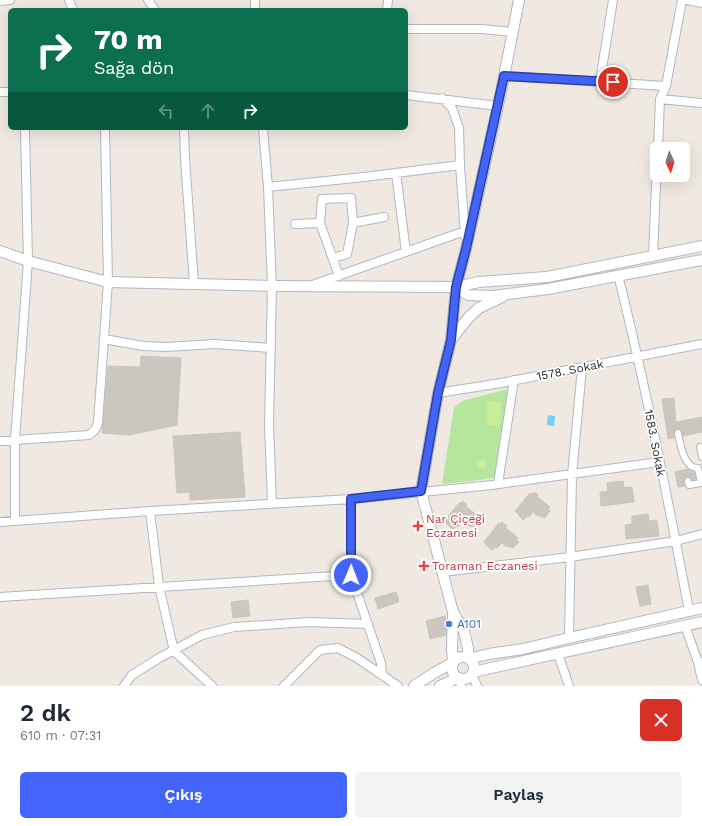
<!DOCTYPE html>
<html lang="tr">
<head>
<meta charset="utf-8">
<style>
  :root { --surface:#fff; --page:#f2f2f3; --text:#1f2937; --muted:#747a83; --accent:#4264fb }
  body { margin:0; font-family:"Work Sans",sans-serif; background:var(--page); color:var(--text); height:100vh; display:flex; flex-direction:column; font-size:15px; white-space:nowrap }
  * { box-sizing:border-box; margin:0 }
  p { font-size:13px; color:var(--muted) }
  .icon { flex:none; width:22px; height:22px; fill:none; stroke:currentColor; stroke-width:2; stroke-linecap:round; stroke-linejoin:round }
  .map { position:relative; height:686px; overflow:hidden }
  .side { display:flex; flex-direction:column; background:var(--surface); flex:1 }
  .side>* { flex:none }
  .guide { position:absolute; left:8px; top:8px; width:400px; height:122px; border-radius:6px; box-shadow:0 4px 16px #0002; background:#0b6e4f; color:#fff; overflow:hidden }
  .needle { width:26px; rotate:176deg }
  .tools { position:absolute; left:650px; top:142px; display:grid; gap:8px }
  .tools a { display:grid; place-items:center; width:40px; height:40px; border-radius:6px; background:var(--surface); box-shadow:0 4px 16px #0002; font-size:20px }
  .pin { position:absolute; display:grid; place-items:center; width:34px; height:34px; color:#fff; margin:-17px; border:2px solid #fff; border-radius:50%; box-shadow:0 1px 4px #0007 }
  .me { position:absolute; width:44px; margin:-22px; rotate:1deg; stroke-linejoin:round; filter:drop-shadow(0 0 3px #0008) }
  .turn { display:flex; align-items:center; gap:14px; height:84px; padding:0 20px; font-size:18px }
  .turn .icon { width:52px; height:52px; stroke-width:2.5 }
  .turn b { display:block; font-size:28px; line-height:34px }
  .lanes { display:flex; align-items:center; height:38px; padding:0 20px; background:#0003; justify-content:center; gap:20px; direction:ltr }
  .lanes .off { opacity:.35 }
  .round { display:grid; place-items:center; flex:none; width:42px; height:42px; border-radius:6px; background:var(--page) }
  .head { display:flex; align-items:center; justify-content:space-between; height:68px; padding:0 20px }
  h1 { font-size:24px; font-weight:600; line-height:30px }
  .action { display:flex; gap:8px; margin-top:auto; padding:8px 20px }
  .action a { flex:1; height:46px; border-radius:6px; background:var(--accent); color:#fff; font-size:16px; font-weight:600; line-height:46px; text-align:center }
  .action a+a { background:var(--page); color:var(--text) }
  .map>svg:first-child { display:block }
  .green { fill:#b6e59e }
  .pitch { fill:#c9ec9a }
  .water { fill:#75cff0 }
  .building { fill:#cbc7bf; stroke:#cbc5ba }
  .lines { fill:none; stroke-linecap:round; stroke-linejoin:round }
  .pedestrian-casing { stroke:#b4b7c1; stroke-width:8 }
  .minor-casing { stroke:#b4b7c1; stroke-width:10 }
  .tertiary-casing { stroke:#b4b7c1; stroke-width:12 }
  .pedestrian { stroke:#fff; stroke-width:6 }
  .minor { stroke:#fff; stroke-width:8 }
  .tertiary { stroke:#fff; stroke-width:10 }
  .route-casing { stroke:#2b41a3; stroke-width:10 }
  .route { stroke:#4264fb; stroke-width:7 }
  .health-dot { fill:#e0444e; stroke:#fff; stroke-width:1.5 }
  .shop-dot { fill:#3f7fe0; stroke:#fff; stroke-width:1.5 }
  .labels { text-anchor:middle; dominant-baseline:central; stroke-width:3.5; stroke-linejoin:round; paint-order:stroke }
  .street-label { font-size:12px; fill:#2e2e2e; stroke:#fff }
  .health-label { font-size:12px; fill:#be3a42; stroke:#fff; text-anchor:start }
  .shop-label { font-size:12px; fill:#366cbe; stroke:#fff; text-anchor:start }
</style>
</head>
<body>
<div class="map">
<svg width="702" height="686" viewBox="0 0 702 686">
  <rect width="100%" height="100%" fill="#efe9e1"/>
  <!-- green -->
  <path class="green" d="M 508,389 L 496,478 L 442,484 L 454,408 L 462,401 Z"/>
  <!-- pitch -->
  <path class="pitch" d="M 487,401 L 501,402 L 500,426 L 486,425 Z
    M 477,460 L 486,460 L 486,469 L 477,469 Z"/>
  <!-- water -->
  <path class="water" d="M 548,415 L 555,416 L 554,426 L 547,425 Z"/>
  <!-- building -->
  <path class="building" d="M 141,356 L 181,358 L 177,425 L 129,435 L 102,433 L 108,366 L 140,367 Z
    M 674,398 L 676,422 L 702,417 L 702,432 L 683,436 L 682,430 L 677,429 L 674,432 L 674,438 L 668,439 L 662,399 Z
    M 240,432 L 245,497 L 190,500 L 190,492 L 177,493 L 173,436 Z
    M 688,469 L 694,472 L 696,479 L 692,480 L 690,477 L 687,477 L 684,480 L 685,486 L 678,487 L 675,472 Z
    M 623,481 L 624,488 L 632,487 L 634,502 L 601,506 L 600,492 L 608,491 L 607,483 Z
    M 534,492 L 538,495 L 537,497 L 539,498 L 550,507 L 548,509 L 550,511 L 545,518 L 543,517 L 542,518 L 539,515 L 538,516 L 533,512 L 529,517 L 528,516 L 523,520 L 515,511 L 530,493 L 532,494 Z
    M 463,501 L 467,505 L 466,506 L 468,508 L 479,517 L 477,519 L 480,521 L 474,527 L 472,526 L 471,527 L 468,525 L 467,526 L 462,522 L 458,527 L 457,526 L 454,529 L 453,528 L 452,529 L 444,521 L 460,502 L 461,504 Z
    M 648,514 L 649,521 L 657,520 L 659,536 L 626,539 L 625,525 L 632,524 L 632,516 Z
    M 502,522 L 507,526 L 506,527 L 507,529 L 518,538 L 517,540 L 519,542 L 513,548 L 512,547 L 511,548 L 508,546 L 507,547 L 502,543 L 497,548 L 496,547 L 491,550 L 484,542 L 499,523 L 500,525 Z
    M 648,585 L 651,604 L 640,606 L 636,587 Z
    M 396,592 L 399,602 L 378,609 L 375,598 Z
    M 248,600 L 250,616 L 233,618 L 231,602 Z
    M 445,616 L 446,622 L 446,635 L 430,639 L 426,621 Z"/>
  <g class="lines">
    <defs>
      <path id="pedestrian" d="M 678,433 C 680,443 684,469 698,468 L 701,483 L 702,483
        M 700,447 L 702,457
        M 688,481 L 689,485 L 701,483"/>
      <path id="minor" d="M 69,0 L 73,10
        M 148,0 L 155,10
        M 255,0 L 255,10
        M 687,0 L 702,3
        M 0,1 L 10,0
        M 387,10 L 388,0
        M 406,29 L 482,29 L 513,32
        M 505,76 L 666,86
        M 600,81 L 613,0
        M 0,92 L 10,92
        M 406,95 L 498,106
        M 442,98 L 452,108 L 459,128 L 460,165 L 465,236
        M 660,99 L 702,103
        M 184,128 L 185,159 L 194,284
        M 263,128 L 268,187 L 272,286 L 269,425 L 272,503
        M 658,149 L 660,99 L 666,86 L 682,0
        M 396,173 L 406,252
        M 268,187 L 364,177 L 460,165
        M 353,223 L 384,217
        M 295,224 L 320,223
        M 653,255 L 657,163
        M 333,258 L 347,254 L 353,223 L 351,198 L 322,199 L 320,223 L 339,276
        M 618,275 C 646,386 668,499 689,611
        M 315,284 L 465,231
        M 104,339 L 143,346 L 166,347 L 216,344 L 271,348
        M 438,393 L 501,383 L 702,344
        M 0,441 L 89,435 L 95,430 L 98,423 L 108,282 L 105,128
        M 498,484 L 514,380
        M 351,499 L 351,575 L 381,663 L 382,675
        M 150,511 L 159,586 L 174,651 L 212,686
        M 15,521 L 15,440 L 28,261 L 25,128
        M 0,522 L 150,511 L 351,499 L 492,485 L 659,462
        M 443,572 L 570,557 L 676,541 L 702,534
        M 0,597 L 351,575
        M 685,626 L 698,662 L 702,662
        M 569,638 L 572,475 L 582,368
        M 558,654 L 569,686
        M 698,662 L 702,680
        M 472,675 L 477,686
        M 459,679 L 461,686
        M 124,686 L 132,675 L 159,658 L 202,635 L 234,627 L 309,622 L 368,624
        M 284,686 L 320,650 L 338,648 L 357,658 L 398,686"/>
      <path id="tertiary" d="M 0,251 L 28,261 L 108,282 L 272,286 L 456,287 L 479,282 L 547,277 L 702,246
        M 456,287 L 468,295 L 492,296 L 548,289 L 702,260
        M 451,340 L 469,317 L 479,308 L 502,297
        M452 668a11 11 0 1 1 22 0a11 11 0 1 1-22 0Z
        M 468,658 L 468,648 L 464,631 L 453,612 L 421,491 L 438,393 L 451,340 L 456,287 L 466,249 L 501,92 L 519,0
        M 470,659 L 476,657 L 489,654 L 523,649 L 569,638 L 702,608
        M 453,661 L 452,649 L 453,612
        M 473,672 L 702,622
        M 414,686 L 434,673 L 452,663
        M 440,686 L 457,678"/>
    </defs>
    <!-- pedestrian casing -->
    <use href="#pedestrian" class="pedestrian-casing"/>
    <!-- minor casing -->
    <use href="#minor" class="minor-casing"/>
    <!-- tertiary casing -->
    <use href="#tertiary" class="tertiary-casing"/>
    <!-- pedestrian -->
    <use href="#pedestrian" class="pedestrian"/>
    <!-- minor -->
    <use href="#minor" class="minor"/>
    <!-- tertiary -->
    <use href="#tertiary" class="tertiary"/>
  </g>
  <g class="lines">
    <defs>
      <path id="route" d="M 351,575 L 351,499 L 421,491 L 438,393 L 451,340 L 456,287 L 466,249 L 504,76 L 613,82"/>
    </defs>
    <!-- route casing -->
    <use href="#route" class="route-casing"/>
    <!-- route -->
    <use href="#route" class="route"/>
  </g>
  <!-- markers -->
  <g class="health-dot">
    <path d="M416 520h4v4h4v4h-4v4h-4v-4h-4v-4h4z"/>
    <path d="M422 560h4v4h4v4h-4v4h-4v-4h-4v-4h4z"/>
  </g>
  <circle class="shop-dot" cx="449" cy="624" r="4"/>
  <g class="labels">
    <!-- street labels -->
    <g class="street-label">
      <text transform="translate(570 370) rotate(-11)">1578. Sokak</text>
      <text transform="translate(655 443) rotate(79)">1583. Sokak</text>
    </g>
    <!-- health labels -->
    <g class="health-label">
      <text x="426" y="519">Nar Çiçeği<tspan x="426" dy="14">Eczanesi</tspan></text>
      <text x="432" y="566">Toraman Eczanesi</text>
    </g>
    <!-- shop labels -->
    <g class="shop-label">
      <text x="457" y="624">A101</text>
    </g>
  </g>
</svg>
<div class="tools">
<a><svg class="needle" viewBox="-14 -14 28 28"><path d="M0-13l5 13h-10z" fill="#e53935"/><path d="M0 13l5-13h-10z" fill="#747a83"/></svg></a>
</div>
<div class="pin" style="left:613px;top:82px;background:#d93025"><svg class="icon" aria-label="arrive" viewBox="0 0 24 24"><path d="M6 21V4h12l-3 4 3 4H6"/></svg></div>
<svg class="me" style="left:351px;top:575px" viewBox="-20 -20 40 40"><circle r="17" fill="#4264fb" stroke="#fff" stroke-width="3"/><path d="M0-11L8 9 0 5-8 9z" fill="#fff"/></svg>
<div class="guide">
<div class="turn"><svg class="icon" aria-label="right" viewBox="0 0 24 24"><path d="M7 20v-9h11M14 6l5 5-5 5"/></svg><div><b>70 m</b>Sağa dön</div></div>
<div class="lanes"><svg class="icon off" aria-label="left" viewBox="0 0 24 24"><path d="M17 20v-9H6M10 6l-5 5 5 5"/></svg><svg class="icon off" aria-label="ahead" viewBox="0 0 24 24"><path d="M12 20V5M6 11l6-6 6 6"/></svg><svg class="icon" aria-label="right" viewBox="0 0 24 24"><path d="M7 20v-9h11M14 6l5 5-5 5"/></svg></div>
</div>
</div>
<section class="side">
<div class="head"><div><h1>2 dk</h1><p>610 m · 07:31</p></div><a class="round" style="background:#d93025;color:#fff"><svg class="icon" aria-label="close" viewBox="0 0 24 24"><path d="M6 6l12 12M18 6L6 18"/></svg></a></div>
<div class="action"><a>Çıkış</a><a>Paylaş</a></div>
</section>
</body>
</html>
